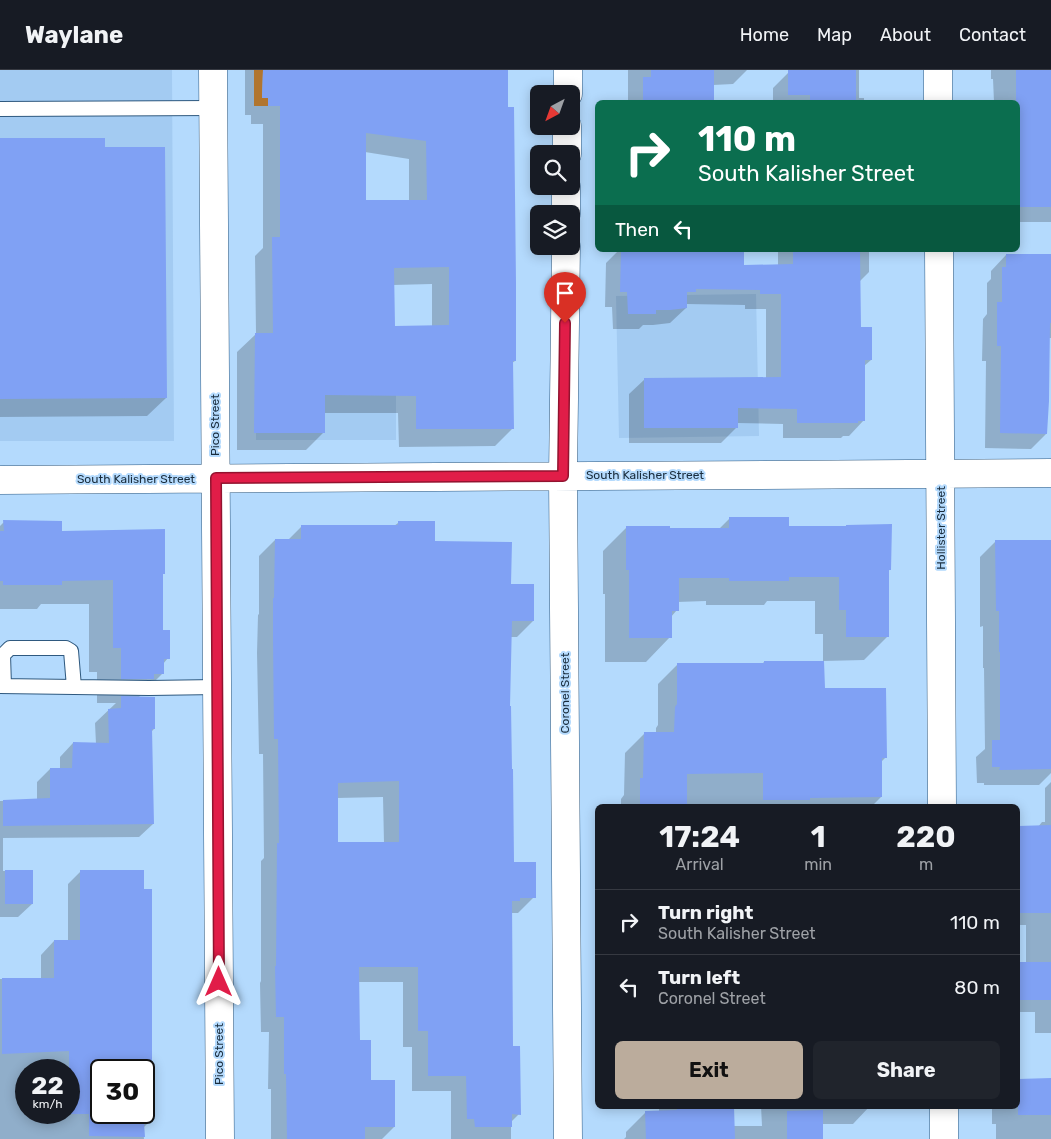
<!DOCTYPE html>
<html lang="en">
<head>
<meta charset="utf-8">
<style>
  :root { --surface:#171b24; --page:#20242c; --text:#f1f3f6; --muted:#9ea1a6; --line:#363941; --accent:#bbac9c }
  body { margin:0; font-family:Rubik,sans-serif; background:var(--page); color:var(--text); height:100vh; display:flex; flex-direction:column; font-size:19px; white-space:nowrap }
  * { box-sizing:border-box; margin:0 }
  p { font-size:16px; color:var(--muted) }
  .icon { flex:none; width:28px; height:28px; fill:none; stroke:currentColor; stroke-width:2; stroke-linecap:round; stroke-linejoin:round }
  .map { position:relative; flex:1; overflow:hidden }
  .sheet { position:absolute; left:595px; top:734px; width:425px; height:305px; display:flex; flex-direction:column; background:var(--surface); border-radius:8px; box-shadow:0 2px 12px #0003 }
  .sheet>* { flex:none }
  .guide { position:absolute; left:595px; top:30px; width:425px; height:152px; border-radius:8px; box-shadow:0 2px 12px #0003; background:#0b6e4f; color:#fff; overflow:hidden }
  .needle { width:32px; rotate:221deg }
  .tools { position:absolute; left:530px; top:15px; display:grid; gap:10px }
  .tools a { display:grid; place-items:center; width:50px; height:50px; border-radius:8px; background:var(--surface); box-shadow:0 2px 12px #0003; font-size:25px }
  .speed { position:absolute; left:15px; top:989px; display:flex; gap:10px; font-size:25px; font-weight:700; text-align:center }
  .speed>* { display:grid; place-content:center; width:65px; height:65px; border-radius:50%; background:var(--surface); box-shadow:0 2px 12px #0003; line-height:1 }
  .speed small { font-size:12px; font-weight:400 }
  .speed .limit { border:2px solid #111; border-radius:8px; background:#fff; color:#111 }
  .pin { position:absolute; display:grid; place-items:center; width:42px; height:42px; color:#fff; margin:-51px -21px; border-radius:50% 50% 50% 0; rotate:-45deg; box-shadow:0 0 5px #0007 }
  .pin .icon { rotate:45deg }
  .me { position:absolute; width:55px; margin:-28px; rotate:0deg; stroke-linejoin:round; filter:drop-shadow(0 0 4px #0008) }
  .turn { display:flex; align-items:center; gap:18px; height:105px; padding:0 20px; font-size:22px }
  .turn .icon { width:65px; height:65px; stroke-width:2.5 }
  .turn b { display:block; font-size:35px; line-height:42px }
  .then { display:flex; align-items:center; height:48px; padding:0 20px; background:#0003; gap:10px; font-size:19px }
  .eta { display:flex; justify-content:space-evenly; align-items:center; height:85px; text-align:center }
  .eta b { font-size:30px; font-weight:700; line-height:35px }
  .primary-button { display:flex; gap:10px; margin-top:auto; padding:10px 20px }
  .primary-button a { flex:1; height:58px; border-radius:8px; background:var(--accent); color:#111; font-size:20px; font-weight:700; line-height:58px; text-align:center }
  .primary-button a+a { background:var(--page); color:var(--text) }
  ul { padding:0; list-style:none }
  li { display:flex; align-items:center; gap:15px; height:65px; padding:0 20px; border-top:1px solid var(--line) }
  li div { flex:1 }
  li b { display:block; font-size:19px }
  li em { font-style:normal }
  header { display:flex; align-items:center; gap:30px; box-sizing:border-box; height:70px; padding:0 25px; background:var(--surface); border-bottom:1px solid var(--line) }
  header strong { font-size:24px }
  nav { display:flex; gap:28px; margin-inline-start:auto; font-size:18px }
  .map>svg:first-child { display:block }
  .built { fill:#a3cbf2 }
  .green { fill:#de933a }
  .shadow { fill:#0003; fill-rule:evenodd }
  .building { fill:#80a1f4; fill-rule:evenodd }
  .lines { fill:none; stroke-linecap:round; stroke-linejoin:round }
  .lane-casing { stroke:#2f597f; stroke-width:16 }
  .street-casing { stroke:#2f597f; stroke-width:29 }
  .lane { stroke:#fff; stroke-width:14 }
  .street { stroke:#fff; stroke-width:28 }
  .route-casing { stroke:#92132f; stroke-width:12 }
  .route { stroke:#e11d48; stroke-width:9 }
  .labels { text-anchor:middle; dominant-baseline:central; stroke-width:4; stroke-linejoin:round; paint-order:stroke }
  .street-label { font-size:12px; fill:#1a2d3d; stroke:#b4dafd }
</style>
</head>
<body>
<header>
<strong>Waylane</strong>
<nav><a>Home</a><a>Map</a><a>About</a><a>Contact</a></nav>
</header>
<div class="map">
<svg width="1051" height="1069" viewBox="0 0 1051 1069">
  <rect width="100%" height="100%" fill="#b4dafd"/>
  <!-- built -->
  <path class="built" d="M 0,0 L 172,0 L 174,371 L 0,371 Z
    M 756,224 L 759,366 L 619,368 L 616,226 Z
    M 396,265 L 396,370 L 256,370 L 256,266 Z"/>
  <!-- green -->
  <path class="green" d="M 254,0 L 263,0 L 262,27 L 268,28 L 268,36 L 254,36 Z"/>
  <!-- shadow -->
  <path class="shadow" d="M 245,0 L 506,0 L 515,291 L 512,293 L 513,358 L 495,376 L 399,377 L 398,343 L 323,343 L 323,363 L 306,380 L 237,380 L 237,282 L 256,264 L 255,186 L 263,178 L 263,54 L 251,54 L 251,45 L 245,45 ZM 365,82 L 409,89 L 409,131 L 365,132 ZM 432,214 L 432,257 L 394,257 L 393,215 Z
    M 628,0 L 747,0 L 733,14 L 713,15 L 712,32 L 628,32 Z
    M 795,0 L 859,0 L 859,28 L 864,28 L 864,32 L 773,32 L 773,18 L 788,3 Z
    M 991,0 L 1051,0 L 1051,152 L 1018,152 L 1018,32 L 994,32 L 993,9 L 991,9 Z
    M 0,70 L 103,78 L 166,328 L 147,346 L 0,347 Z
    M 619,180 L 743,180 L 743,196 L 778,196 L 778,180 L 869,180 L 869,202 L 860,211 L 860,258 L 871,290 L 864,296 L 864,350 L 849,366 L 843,366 L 841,368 L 783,368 L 783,354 L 737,353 L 737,357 L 721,373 L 629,373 L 629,324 L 645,309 L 766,308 L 766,239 L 745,239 L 745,235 L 686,234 L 686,238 L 670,253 L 653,255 L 643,255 L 639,259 L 613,259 L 612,237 L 605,237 L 606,193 Z
    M 1006,185 L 1051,185 L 1051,268 L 1048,268 L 1046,364 L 1031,379 L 985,378 L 986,291 L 982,291 L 983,249 L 987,244 L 987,213 L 991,209 L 991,201 Z
    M 730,448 L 787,458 L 890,499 L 888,502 L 888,566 L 864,590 L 823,591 L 823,619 L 886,687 L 881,692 L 881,727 L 872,736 L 621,736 L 621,729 L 624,725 L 625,683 L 645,663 L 656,663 L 656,658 L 658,655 L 658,614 L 678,594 L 762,594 L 764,592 L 823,593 L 823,564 L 815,564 L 815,531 L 767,531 L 764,535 L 706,535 L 706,531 L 677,532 L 677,540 L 670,548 L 670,567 L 646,592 L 605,592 L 605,524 L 603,524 L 603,481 L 627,457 L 668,459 L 719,459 Z
    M 4,452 L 61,462 L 162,505 L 162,561 L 168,588 L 163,594 L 163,603 L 138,628 L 154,659 L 151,662 L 153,754 L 139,767 L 3,768 L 3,801 L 31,801 L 32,834 L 18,847 L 0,847 L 0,731 L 37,730 L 37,712 L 50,699 L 60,699 L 60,687 L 73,673 L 96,674 L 95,653 L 116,633 L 97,633 L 97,602 L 89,602 L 89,534 L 41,534 L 37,539 L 0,539 L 0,456 Z
    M 398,453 L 510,515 L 533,551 L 517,567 L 511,567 L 509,637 L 513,794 L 534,827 L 518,843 L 510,843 L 512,980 L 519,1044 L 511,1052 L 511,1069 L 451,1069 L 451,1021 L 412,1021 L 412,977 L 403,977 L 403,912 L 358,912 L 359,971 L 370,1012 L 394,1057 L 382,1069 L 271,1069 L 271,1019 L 268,1019 L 269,962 L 261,962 L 260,913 L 261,911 L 261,791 L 264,788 L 263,684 L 259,684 L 257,583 L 258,545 L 259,544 L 259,486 L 275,470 L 288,470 L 301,457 L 394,456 ZM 383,727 L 384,773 L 337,773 L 337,728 Z
    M 996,471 L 1051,471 L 1051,703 L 1039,715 L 984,715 L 984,713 L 977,713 L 976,687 L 985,679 L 984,598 L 983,598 L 983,556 L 980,557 L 980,487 Z
    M 1051,712 L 1051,963 L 1035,963 L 1035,942 L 1018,942 L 1018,893 L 1026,893 L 1026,855 L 1018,855 L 1018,757 L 1038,757 L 1042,752 L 1045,752 L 1045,718 Z
    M 81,801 L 151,991 L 148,994 L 149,1052 L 143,1058 L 144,1069 L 0,1069 L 0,909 L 41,909 L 41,885 L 54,871 L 68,872 L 68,814 ZM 26,1000 L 69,1000 L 69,1042 L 26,1042 ZM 101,1000 L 144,1000 L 144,1042 L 101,1042 Z
    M 1018,1010 L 1051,1010 L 1051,1069 L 996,1069 L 996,1054 L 992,1054 L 992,1036 L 1018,1036 Z
    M 659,1036 L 733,1036 L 734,1056 L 762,1056 L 761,1036 L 870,1036 L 853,1054 L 822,1054 L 822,1069 L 624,1069 L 626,1067 L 626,1062 L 646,1042 L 659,1042 Z"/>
  <!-- building -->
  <path class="building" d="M 263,0 L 508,0 L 508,37 L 514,37 L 516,213 L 516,291 L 513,291 L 514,359 L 416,359 L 416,326 L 325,325 L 325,363 L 254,363 L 255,263 L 273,263 L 272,167 L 280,167 L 280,36 L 268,36 L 268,28 L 262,28 ZM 366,63 L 426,71 L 427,130 L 366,130 ZM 449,197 L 449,255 L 395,256 L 394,198 Z
    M 651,0 L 714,0 L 714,32 L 643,32 L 643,7 L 651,7 Z
    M 788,0 L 856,0 L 856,32 L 810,32 L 810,25 L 788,25 Z
    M 1016,0 L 1051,0 L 1051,137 L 1018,137 L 1018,32 L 1016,32 Z
    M 0,68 L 105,68 L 105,77 L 165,77 L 167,328 L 0,329 Z
    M 621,180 L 744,180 L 744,195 L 793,194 L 793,180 L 860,180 L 861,257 L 872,257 L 872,290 L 865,290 L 865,351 L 858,351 L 858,353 L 797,353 L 797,339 L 738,338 L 738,358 L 644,358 L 644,308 L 781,307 L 781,224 L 760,224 L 760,220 L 696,219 L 696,222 L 687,222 L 687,238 L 670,240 L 656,240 L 656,244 L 628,244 L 627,222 L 620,222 Z
    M 1006,184 L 1051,184 L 1051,253 L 1050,253 L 1049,331 L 1047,364 L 1000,363 L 1001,276 L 997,276 L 997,232 L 1002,232 L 1002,197 L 1006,197 Z
    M 729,447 L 789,447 L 789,456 L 846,456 L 846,455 L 892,454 L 891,500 L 889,500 L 889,567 L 846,567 L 846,540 L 839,540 L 839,507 L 789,507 L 789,511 L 729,511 L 729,508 L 679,508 L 679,541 L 672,541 L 672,568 L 629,568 L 629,500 L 626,500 L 626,456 L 670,456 L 670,458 L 729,458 Z
    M 3,450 L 62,451 L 62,461 L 165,459 L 165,504 L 163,504 L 163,560 L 170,560 L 170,589 L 164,589 L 164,604 L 154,604 L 154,609 L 121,609 L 121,578 L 113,578 L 113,510 L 62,511 L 62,515 L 3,515 L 3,511 L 0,511 L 0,461 L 4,461 Z
    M 398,451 L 435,451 L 435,471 L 512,472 L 511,514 L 534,514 L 534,551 L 512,551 L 510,636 L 511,636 L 512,699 L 513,699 L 514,792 L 536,792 L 536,828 L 520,828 L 520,831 L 512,831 L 513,976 L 520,976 L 521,1045 L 512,1044 L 512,1057 L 475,1057 L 474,1049 L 467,1049 L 466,1006 L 428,1006 L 428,961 L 418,961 L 418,897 L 359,897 L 360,970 L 371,970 L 371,1010 L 395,1010 L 395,1057 L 365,1057 L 365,1069 L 287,1069 L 286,1004 L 284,1004 L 284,947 L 276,947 L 275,896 L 276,896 L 277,773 L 279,773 L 278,669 L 274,669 L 273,567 L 273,528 L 274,528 L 275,469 L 301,469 L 301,455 L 398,455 ZM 399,711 L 399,772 L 338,772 L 338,713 Z
    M 995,470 L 1051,470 L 1051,699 L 999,700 L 1000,697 L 992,697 L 992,670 L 1000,670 L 1000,582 L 999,582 L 999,541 L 996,541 Z
    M 764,591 L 824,591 L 825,618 L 886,618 L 887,688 L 882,688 L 882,727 L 810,728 L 810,730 L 763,730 L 763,703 L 687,704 L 687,736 L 640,736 L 640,708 L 643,708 L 644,662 L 674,662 L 675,637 L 677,634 L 677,593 L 764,593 Z
    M 121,626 L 155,627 L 155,659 L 152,659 L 154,754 L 3,756 L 3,730 L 50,728 L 50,698 L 72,698 L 73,672 L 109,673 L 108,639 L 121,638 Z
    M 1051,755 L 1051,843 L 1018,843 L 1018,756 Z
    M 5,800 L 33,800 L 33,834 L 5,834 Z
    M 80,800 L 144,800 L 144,819 L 152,819 L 152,992 L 149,992 L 150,1053 L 144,1053 L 145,1067 L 89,1066 L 89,1044 L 69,1044 L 69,981 L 2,984 L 2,908 L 54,908 L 54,870 L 80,870 ZM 101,1000 L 144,1000 L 144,1042 L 101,1042 Z
    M 1018,892 L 1051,892 L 1051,930 L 1018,930 Z
    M 1051,1008 L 1051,1045 L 1018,1045 L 1018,1009 Z
    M 677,1036 L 734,1036 L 735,1069 L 646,1069 L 645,1041 L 677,1040 Z
    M 823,1040 L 823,1069 L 787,1069 L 787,1041 Z"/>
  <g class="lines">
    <defs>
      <path id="lane" d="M 0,39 L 214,38
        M 0,616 L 149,618 L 217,617
        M 4,616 L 3,585 L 10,578 L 66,578 L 71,581 L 74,617"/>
      <path id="street" d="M 213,0 L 220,1069
        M 938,0 L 938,32
        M 568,24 L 568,0
        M 567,84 L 567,56
        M 566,144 L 566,116
        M 566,176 L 563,406 L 568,1069
        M 939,180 L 942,736
        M 0,410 L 1051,403
        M 944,1036 L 944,1069"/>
    </defs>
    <!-- lane casing -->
    <use href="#lane" class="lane-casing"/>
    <!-- street casing -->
    <use href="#street" class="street-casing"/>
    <!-- lane -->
    <use href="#lane" class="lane"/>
    <!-- street -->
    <use href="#street" class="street"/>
  </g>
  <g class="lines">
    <defs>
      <path id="route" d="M 219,912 L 216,408 L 563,406 L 565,253"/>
    </defs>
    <!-- route casing -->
    <use href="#route" class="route-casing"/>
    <!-- route -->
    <use href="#route" class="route"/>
  </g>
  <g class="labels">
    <!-- street labels -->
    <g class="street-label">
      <text transform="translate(215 355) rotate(-90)">Pico Street</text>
      <text x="645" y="405">South Kalisher Street</text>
      <text x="136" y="409">South Kalisher Street</text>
      <text transform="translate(941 458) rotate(-90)">Hollister Street</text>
      <text transform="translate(565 623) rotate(-90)">Coronel Street</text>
      <text transform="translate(219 984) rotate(-90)">Pico Street</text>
    </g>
  </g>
</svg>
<div class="tools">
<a><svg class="needle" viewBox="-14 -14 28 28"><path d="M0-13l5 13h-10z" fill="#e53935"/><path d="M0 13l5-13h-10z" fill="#9ea1a6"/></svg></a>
<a><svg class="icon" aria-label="search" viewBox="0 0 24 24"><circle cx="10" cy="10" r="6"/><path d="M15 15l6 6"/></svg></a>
<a><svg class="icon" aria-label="layers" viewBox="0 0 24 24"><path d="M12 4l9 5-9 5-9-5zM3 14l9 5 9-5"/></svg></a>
</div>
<div class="speed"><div>22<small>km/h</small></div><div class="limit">30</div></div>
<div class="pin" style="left:565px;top:253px;background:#d93025"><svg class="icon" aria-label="arrive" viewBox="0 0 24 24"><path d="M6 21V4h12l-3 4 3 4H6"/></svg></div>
<svg class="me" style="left:219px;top:912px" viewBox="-20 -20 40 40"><path d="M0-17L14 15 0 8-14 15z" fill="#e11d48" stroke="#fff" stroke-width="4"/></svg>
<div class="guide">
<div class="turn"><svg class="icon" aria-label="right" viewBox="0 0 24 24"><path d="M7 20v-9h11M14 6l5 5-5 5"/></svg><div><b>110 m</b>South Kalisher Street</div></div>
<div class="then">Then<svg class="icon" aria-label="left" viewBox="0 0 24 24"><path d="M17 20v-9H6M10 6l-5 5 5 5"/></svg></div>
</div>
<section class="sheet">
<div class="eta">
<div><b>17:24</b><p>Arrival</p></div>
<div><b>1</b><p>min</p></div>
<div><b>220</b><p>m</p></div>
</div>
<ul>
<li><svg class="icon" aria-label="right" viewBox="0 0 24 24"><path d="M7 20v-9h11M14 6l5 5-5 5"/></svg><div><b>Turn right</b><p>South Kalisher Street</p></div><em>110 m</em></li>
<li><svg class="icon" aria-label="left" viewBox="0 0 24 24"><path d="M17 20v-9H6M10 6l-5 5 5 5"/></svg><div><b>Turn left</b><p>Coronel Street</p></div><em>80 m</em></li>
</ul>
<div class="primary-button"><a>Exit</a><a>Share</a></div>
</section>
</div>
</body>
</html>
